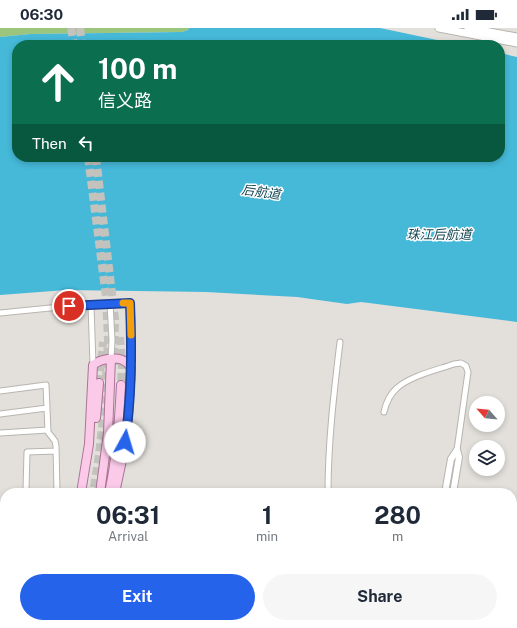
<!DOCTYPE html>
<html lang="en">
<head>
<meta charset="utf-8">
<style>
  :root { --surface:#fff; --page:#f6f6f7; --text:#1f2937; --muted:#747a83; --accent:#2563eb }
  body { margin:0; font-family:"Public Sans","Noto Sans SC",sans-serif; background:var(--page); color:var(--text); height:100vh; display:flex; flex-direction:column; font-size:15px; white-space:nowrap }
  * { box-sizing:border-box; margin:0 }
  p { font-size:13px; color:var(--muted) }
  .icon { flex:none; width:22px; height:22px; fill:none; stroke:currentColor; stroke-width:2; stroke-linecap:round; stroke-linejoin:round }
  .map { position:relative; flex:1; overflow:hidden }
  .side { position:absolute; left:0px; top:460px; width:517px; height:140px; display:flex; flex-direction:column; background:var(--surface); border-radius:16px 16px 0 0; box-shadow:0 2px 6px #0003 }
  .side>* { flex:none }
  .top-card { position:absolute; left:12px; top:12px; width:493px; height:122px; border-radius:16px; box-shadow:0 2px 6px #0003; background:#0b6e4f; color:#fff; overflow:hidden }
  .needle { width:26px; rotate:297deg }
  .tools { position:absolute; left:469px; top:368px; display:grid; gap:8px }
  .tools a { display:grid; place-items:center; width:36px; height:36px; border-radius:50%; background:var(--surface); box-shadow:0 2px 6px #0003; font-size:20px }
  .pin { position:absolute; display:grid; place-items:center; width:34px; height:34px; color:#fff; margin:-17px; border:2px solid #fff; border-radius:50%; box-shadow:0 1px 4px #0007 }
  .me { position:absolute; width:44px; margin:-22px; rotate:6deg; stroke-linejoin:round; filter:drop-shadow(0 0 3px #0008) }
  .turn { display:flex; align-items:center; gap:14px; height:84px; padding:0 20px; font-size:18px }
  .turn .icon { width:52px; height:52px; stroke-width:2.5 }
  .turn b { display:block; font-size:28px; line-height:34px }
  .then { display:flex; align-items:center; height:38px; padding:0 20px; background:#0003; gap:8px; font-size:15px }
  .eta { display:flex; justify-content:space-evenly; align-items:center; height:68px; text-align:center }
  .eta b { font-size:24px; font-weight:700; line-height:28px }
  .button { display:flex; gap:8px; margin-top:auto; padding:8px 20px }
  .button a { flex:1; height:46px; border-radius:24px; background:var(--accent); color:#fff; font-size:16px; font-weight:700; line-height:46px; text-align:center }
  .button a+a { background:var(--page); color:var(--text) }
  .status { display:flex; justify-content:space-between; align-items:center; height:28px; padding:0 20px; background:var(--surface); direction:ltr }
  .status svg { height:11px; fill:currentColor }
  .map>svg:first-child { display:block }
  .green { fill:#9bc57f }
  .water { fill:#46b9d9 }
  .lines { fill:none; stroke-linecap:round; stroke-linejoin:round }
  .primary-tunnel { stroke:#c4c2bd; stroke-width:8; stroke-dasharray:8 4; stroke-linecap:butt }
  .minor-casing { stroke:#b8b5b0; stroke-width:7 }
  .tertiary-casing { stroke:#b8b5b0; stroke-width:8 }
  .secondary-casing { stroke:#b8b5b0; stroke-width:9 }
  .primary-casing { stroke:#aa7495; stroke-width:10 }
  .trunk-casing { stroke:#aa7495; stroke-width:10 }
  .minor { stroke:#fff; stroke-width:5 }
  .tertiary { stroke:#fff; stroke-width:6 }
  .secondary { stroke:#fff; stroke-width:7 }
  .primary { stroke:#fbcae9; stroke-width:8 }
  .trunk { stroke:#fab8e2; stroke-width:8 }
  .route-casing { stroke:#184099; stroke-width:10 }
  .route { stroke:#2563eb; stroke-width:7 }
  .slow { stroke:#f59e0b; stroke-width:7 }
  .labels { text-anchor:middle; dominant-baseline:central; stroke-width:3; stroke-linejoin:round; paint-order:stroke }
  .water-label { font-size:13px; font-style:italic; fill:#164755; stroke:#fff }
</style>
</head>
<body>
<div class="status"><b>06:30</b><svg viewBox="0 0 49 12"><path d="M0 12V9h3v3zM5 12V6h3v6zM10 12V3h3v9zM15 12V0h3v12zM26 1h20v11H26zM47 4h2v5h-2z"/></svg></div>
<div class="map">
<svg width="517" height="600" viewBox="0 0 517 600">
  <rect width="100%" height="100%" fill="#e3e0db"/>
  <!-- green -->
  <path class="green" d="M 0,0 L 189,0 L 188,2 L 182,4 L 31,6 L 0,9 Z"/>
  <!-- water -->
  <path class="water" d="M 189,0 L 380,0 L 461,17 L 17,17 L 17,129 L 500,129 L 500,25 L 517,29 L 517,294 L 361,274 L 347,276 L 297,269 L 206,264 L 66,262 L 0,267 L 0,9 L 31,6 L 182,4 L 188,2 Z"/>
  <g class="lines">
    <!-- primary-tunnel -->
    <path class="primary-tunnel" d="M 71,0 L 74,17
      M 80,0 L 82,17
      M 88,129 L 106,269 L 108,312 L 105,371 L 99,427 L 93,465
      M 96,129 L 115,291 L 114,337
      M 120,309 L 122,334 L 121,357
      M 99,355 L 103,314"/>
    <defs>
      <path id="minor" d="M 110,275 L 112,312 L 111,331
        M 91,277 L 93,337
        M 0,285 L 60,279 L 130,275 L 131,312 L 131,339
        M 0,363 L 46,357 L 48,404 L 55,413 L 56,418 L 57,465
        M 384,384 C 386,375 390,366 397,360 C 410,348 437,342 454,336 L 461,335 L 466,338 L 468,344 L 457,422
        M 0,386 L 47,380
        M 0,405 L 48,402
        M 26,462 L 27,424 L 56,423
        M 328,465 C 328,414 334,364 340,314
        M 0,508 L 5,506
        M 218,600 L 218,595
        M 469,600 L 470,595"/>
      <path id="tertiary" d="M 445,465 L 451,431 L 457,422
        M 453,465 L 459,429 L 457,422"/>
      <path id="secondary" d="M 439,0 L 517,15
        M 468,0 L 517,9"/>
      <path id="primary" d="M 96,390 L 99,355
        M 81,465 L 89,416 L 93,337 C 100,331 119,327 127,335 C 128,336 130,338 131,340 L 127,402 L 121,437 L 115,465
        M 100,465 L 108,405 L 111,331
        M 109,465 C 117,429 119,393 121,357
        M 0,535 L 5,535
        M 0,561 L 5,562
        M 53,600 L 54,595
        M 62,600 L 63,595
        M 69,600 L 70,595
        M 76,600 L 77,595"/>
      <path id="trunk" d="M 0,546 L 5,546
        M 0,554 L 5,555
        M 512,556 L 517,556
        M 512,569 L 517,569"/>
    </defs>
    <!-- minor casing -->
    <use href="#minor" class="minor-casing"/>
    <!-- tertiary casing -->
    <use href="#tertiary" class="tertiary-casing"/>
    <!-- secondary casing -->
    <use href="#secondary" class="secondary-casing"/>
    <!-- primary casing -->
    <use href="#primary" class="primary-casing"/>
    <!-- trunk casing -->
    <use href="#trunk" class="trunk-casing"/>
    <!-- minor -->
    <use href="#minor" class="minor"/>
    <!-- tertiary -->
    <use href="#tertiary" class="tertiary"/>
    <!-- secondary -->
    <use href="#secondary" class="secondary"/>
    <!-- primary -->
    <use href="#primary" class="primary"/>
    <!-- trunk -->
    <use href="#trunk" class="trunk"/>
  </g>
  <g class="lines">
    <defs>
      <path id="route" d="M 69,278 L 130,275 C 132,321 132,368 125,414"/>
    </defs>
    <!-- route casing -->
    <use href="#route" class="route-casing"/>
    <!-- route -->
    <use href="#route" class="route"/>
    <!-- slow -->
    <path class="slow" d="M 123,275 L 130,275 L 131,307"/>
  </g>
  <g class="labels">
    <!-- water labels -->
    <g class="water-label">
      <text transform="translate(261 164) rotate(8)">后航道</text>
      <text x="439" y="206">珠江后航道</text>
    </g>
  </g>
</svg>
<div class="tools">
<a><svg class="needle" viewBox="-14 -14 28 28"><path d="M0-13l5 13h-10z" fill="#e53935"/><path d="M0 13l5-13h-10z" fill="#747a83"/></svg></a>
<a><svg class="icon" aria-label="layers" viewBox="0 0 24 24"><path d="M12 4l9 5-9 5-9-5zM3 14l9 5 9-5"/></svg></a>
</div>
<div class="pin" style="left:69px;top:278px;background:#d93025"><svg class="icon" aria-label="arrive" viewBox="0 0 24 24"><path d="M6 21V4h12l-3 4 3 4H6"/></svg></div>
<svg class="me" style="left:125px;top:414px" viewBox="-20 -20 40 40"><circle r="19" fill="#fff"/><path d="M0-13L10 11 0 6-10 11z" fill="#2563eb"/></svg>
<div class="top-card">
<div class="turn"><svg class="icon" aria-label="ahead" viewBox="0 0 24 24"><path d="M12 20V5M6 11l6-6 6 6"/></svg><div><b>100 m</b>信义路</div></div>
<div class="then">Then<svg class="icon" aria-label="left" viewBox="0 0 24 24"><path d="M17 20v-9H6M10 6l-5 5 5 5"/></svg></div>
</div>
<section class="side">
<div class="eta">
<div><b>06:31</b><p>Arrival</p></div>
<div><b>1</b><p>min</p></div>
<div><b>280</b><p>m</p></div>
</div>
<div class="button"><a>Exit</a><a>Share</a></div>
</section>
</div>
</body>
</html>
